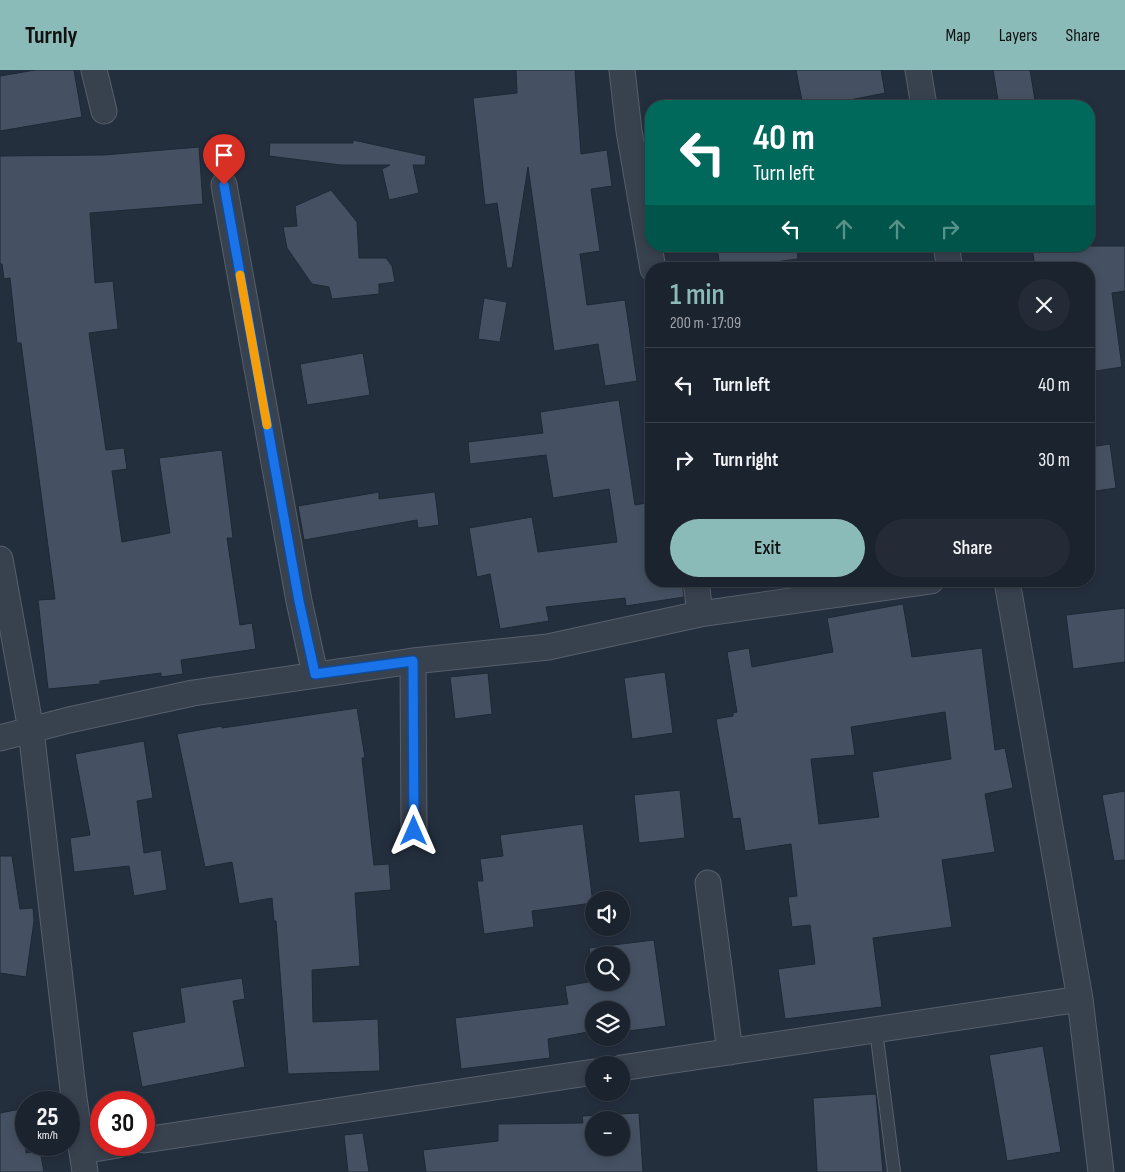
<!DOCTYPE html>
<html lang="en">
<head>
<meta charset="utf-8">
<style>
  :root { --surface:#1b232e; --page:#242b36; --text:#f1f3f6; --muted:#a0a4aa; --line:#39404a; --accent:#8bbbb9 }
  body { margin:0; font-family:"Sofia Sans Condensed",sans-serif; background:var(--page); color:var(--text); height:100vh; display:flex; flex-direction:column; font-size:19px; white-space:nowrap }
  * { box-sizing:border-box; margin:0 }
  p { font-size:16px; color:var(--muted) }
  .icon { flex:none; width:28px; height:28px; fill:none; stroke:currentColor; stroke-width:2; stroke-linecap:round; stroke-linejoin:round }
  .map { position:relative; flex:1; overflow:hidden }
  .side { position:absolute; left:645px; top:192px; width:450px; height:325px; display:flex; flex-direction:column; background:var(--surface); border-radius:20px; box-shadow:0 2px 8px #0003,0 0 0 1px var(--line) }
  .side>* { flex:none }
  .guide { position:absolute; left:645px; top:30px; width:450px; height:152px; border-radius:20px; box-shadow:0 2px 8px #0003,0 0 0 1px var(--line); background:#00695c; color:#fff; overflow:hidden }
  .tools { position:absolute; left:585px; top:821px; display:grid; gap:10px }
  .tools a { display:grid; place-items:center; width:45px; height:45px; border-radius:50%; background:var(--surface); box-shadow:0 2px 8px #0003,0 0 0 1px var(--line); font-size:25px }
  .speed { position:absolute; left:15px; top:1021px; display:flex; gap:10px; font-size:25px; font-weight:700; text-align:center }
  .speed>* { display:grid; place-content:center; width:65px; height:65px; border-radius:50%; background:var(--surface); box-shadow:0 2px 8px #0003,0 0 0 1px var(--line); line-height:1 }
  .speed small { font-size:12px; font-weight:400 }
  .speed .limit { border:8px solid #d22; background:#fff; color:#111 }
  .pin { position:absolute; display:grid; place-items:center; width:42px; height:42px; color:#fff; margin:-51px -21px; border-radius:50% 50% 50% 0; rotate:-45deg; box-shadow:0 0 5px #0007 }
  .pin .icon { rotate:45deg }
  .me { position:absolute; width:55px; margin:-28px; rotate:0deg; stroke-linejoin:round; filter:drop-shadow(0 0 4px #0008) }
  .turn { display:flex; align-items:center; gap:18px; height:105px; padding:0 25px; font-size:22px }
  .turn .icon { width:65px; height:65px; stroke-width:2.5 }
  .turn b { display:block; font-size:35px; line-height:42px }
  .lanes { display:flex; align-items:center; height:48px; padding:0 25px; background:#0003; justify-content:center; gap:25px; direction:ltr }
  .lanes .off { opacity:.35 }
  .round { display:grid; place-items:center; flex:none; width:52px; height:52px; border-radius:26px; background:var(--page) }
  .head { display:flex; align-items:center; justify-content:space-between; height:85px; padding:0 25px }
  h1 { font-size:30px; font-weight:600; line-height:38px; color:var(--accent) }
  .primary-button { display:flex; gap:10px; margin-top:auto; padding:10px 25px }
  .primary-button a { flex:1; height:58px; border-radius:30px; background:var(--accent); color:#111; font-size:20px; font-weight:600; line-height:58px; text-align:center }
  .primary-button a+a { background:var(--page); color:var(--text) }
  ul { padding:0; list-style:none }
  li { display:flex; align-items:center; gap:15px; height:75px; padding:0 25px; border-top:1px solid var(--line) }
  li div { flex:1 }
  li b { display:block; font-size:19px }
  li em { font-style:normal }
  header { display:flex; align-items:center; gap:30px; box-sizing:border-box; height:70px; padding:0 25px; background:var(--accent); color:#111 }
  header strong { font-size:24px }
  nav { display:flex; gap:28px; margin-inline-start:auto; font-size:18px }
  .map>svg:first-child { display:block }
  .building { fill:#455162; stroke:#1f2835; fill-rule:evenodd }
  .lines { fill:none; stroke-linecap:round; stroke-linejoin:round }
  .lane-casing { stroke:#565f6c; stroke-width:14 }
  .street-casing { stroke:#565f6c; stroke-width:27 }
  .lane { stroke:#38414e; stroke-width:12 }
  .street { stroke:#38414e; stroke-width:25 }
  .route-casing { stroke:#114b97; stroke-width:12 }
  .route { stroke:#1a73e8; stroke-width:9 }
  .slow { stroke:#f59e0b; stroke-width:9 }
</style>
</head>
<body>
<header>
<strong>Turnly</strong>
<nav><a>Map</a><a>Layers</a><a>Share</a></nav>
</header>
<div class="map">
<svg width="1125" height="1102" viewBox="0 0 1125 1102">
  <rect width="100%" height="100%" fill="#242f3e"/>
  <!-- building -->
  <path class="building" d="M 35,0 L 74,0 L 82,47 L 0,61 L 0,6 Z
    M 516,0 L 575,0 L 581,84 L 607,80 L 612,116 L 591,119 L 600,181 L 580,184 L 587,235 L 625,230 L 637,311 L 605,316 L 598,274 L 554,281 L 528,97 L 512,198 L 507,198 L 497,133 L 485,135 L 473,28 L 517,23 Z
    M 796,0 L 881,0 L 885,23 L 820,36 L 803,36 Z
    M 993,0 L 1030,0 L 1036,36 L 999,36 Z
    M 353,70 L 426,86 L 425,95 L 413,95 L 419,123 L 389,130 L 382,99 L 390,95 L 341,95 L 269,86 L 270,73 L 353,73 Z
    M 199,77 L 203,134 L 90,143 L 95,213 L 113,211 L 118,259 L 89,263 L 106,380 L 124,378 L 127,399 L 112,401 L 122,472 L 170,463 L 159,388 L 222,380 L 233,468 L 227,468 L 240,555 L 252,553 L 256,579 L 181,590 L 183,604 L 161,607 L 161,603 L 100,611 L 100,614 L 48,619 L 38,530 L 55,529 L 21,273 L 17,273 L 10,208 L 4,209 L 2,194 L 0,194 L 0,86 L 104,85 Z
    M 331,120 L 357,152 L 359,188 L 386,188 L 392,196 L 395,212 L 379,214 L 379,224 L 332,229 L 329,217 L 312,214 L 287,178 L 283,157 L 297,156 L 295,136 Z
    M 717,176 L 797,176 L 798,189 L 720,199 Z
    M 1032,176 L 1125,176 L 1125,221 L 1112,223 L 1122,297 L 1089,302 L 1089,199 L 1035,199 Z
    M 484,228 L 507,232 L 500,272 L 478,269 Z
    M 363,283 L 370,325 L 307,335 L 300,294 Z
    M 619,330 L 635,435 L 651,432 L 651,511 L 682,511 L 684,527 L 626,536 L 625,528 L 546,537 L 549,551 L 500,559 L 490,504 L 477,507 L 469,458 L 532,447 L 538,482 L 617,472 L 609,419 L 553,428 L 546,385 L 470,394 L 468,372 L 543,363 L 540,342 Z
    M 1110,374 L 1116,418 L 1089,422 L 1089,377 Z
    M 379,422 L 379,429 L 435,422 L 439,455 L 418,458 L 417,450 L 304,470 L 298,436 Z
    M 903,534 L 912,587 L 982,578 L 995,680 L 1005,678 L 1013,718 L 985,724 L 995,782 L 942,790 L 952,857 L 873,868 L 882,937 L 785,949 L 778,899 L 815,894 L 810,855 L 792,857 L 788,827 L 797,826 L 791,774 L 745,781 L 740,748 L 733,749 L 716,649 L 733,646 L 733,643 L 737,642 L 727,582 L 749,578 L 752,597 L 833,582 L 827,548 ZM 945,642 L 951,689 L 872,702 L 879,747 L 819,754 L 811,689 L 855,685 L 851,657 Z
    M 1125,538 L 1125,592 L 1073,599 L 1066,545 Z
    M 665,602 L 673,663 L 632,669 L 624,608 Z
    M 488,603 L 492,644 L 455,649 L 450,607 Z
    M 357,638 L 365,688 L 362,688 L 374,795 L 389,794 L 391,820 L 355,823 L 360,896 L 312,900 L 313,952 L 378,949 L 380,1001 L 288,1004 L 276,851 L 274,851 L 272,828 L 239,834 L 232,792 L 205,797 L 177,664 L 222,656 L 222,658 Z
    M 144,671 L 153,728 L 137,731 L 144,783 L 161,780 L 167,820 L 134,826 L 129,796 L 74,802 L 70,768 L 90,765 L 75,684 Z
    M 680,720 L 685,768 L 639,773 L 634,725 Z
    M 1125,721 L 1125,790 L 1114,791 L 1102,725 Z
    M 583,754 L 593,833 L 532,841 L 534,857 L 484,864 L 477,811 L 483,811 L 480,789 L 503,786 L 500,765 Z
    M 0,786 L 12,786 L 20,839 L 33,838 L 34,851 L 26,907 L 0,903 Z
    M 654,870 L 666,956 L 621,962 L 621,940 L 594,940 L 594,961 L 548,969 L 550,988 L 461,999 L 455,948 L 568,934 L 565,916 L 594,911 L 621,912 L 621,885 L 594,885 L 594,905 L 589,878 Z
    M 242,908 L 245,929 L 233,931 L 245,997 L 142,1017 L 132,962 L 185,952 L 180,918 Z
    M 1043,976 L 1061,1082 L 1007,1091 L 989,985 Z
    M 876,1024 L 883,1102 L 817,1102 L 813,1028 Z
    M 26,1038 L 26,1083 L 40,1080 L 44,1102 L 0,1102 L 0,1043 Z
    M 639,1043 L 643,1102 L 426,1102 L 423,1080 L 498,1071 L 498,1054 L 583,1053 L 582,1046 ZM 594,1050 L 621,1050 L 621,1078 L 594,1078 Z
    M 363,1063 L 369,1102 L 348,1102 L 344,1065 Z"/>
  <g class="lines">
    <defs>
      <path id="lane" d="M 876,960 L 894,1102"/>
      <path id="street" d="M 94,0 L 104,41
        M 622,0 L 629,61 L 653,199
        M 918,0 L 924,36
        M 224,115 L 299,531 L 315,604
        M 946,176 L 950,199
        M 0,489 L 31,660 L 74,1028 L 85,1102
        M 696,511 L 700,544
        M 1007,511 L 1080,929 L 1101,1102
        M 413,591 L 414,761
        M 0,668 L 69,650 L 193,623 L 413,591 L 548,577 L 700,544 L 931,511
        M 708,813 L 730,982
        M 621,998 L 1080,929
        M 144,1070 L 594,1002
        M 82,1081 L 118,1075"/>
    </defs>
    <!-- lane casing -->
    <use href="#lane" class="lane-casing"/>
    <!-- street casing -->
    <use href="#street" class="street-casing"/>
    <!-- lane -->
    <use href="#lane" class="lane"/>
    <!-- street -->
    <use href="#street" class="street"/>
  </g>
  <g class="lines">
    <defs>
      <path id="route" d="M 224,115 L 299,531 L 315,604 L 413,591 L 414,761"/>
    </defs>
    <!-- route casing -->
    <use href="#route" class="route-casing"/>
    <!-- route -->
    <use href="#route" class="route"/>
    <!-- slow -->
    <path class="slow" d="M 240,205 L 267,355"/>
  </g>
</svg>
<div class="tools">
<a><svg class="icon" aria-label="sound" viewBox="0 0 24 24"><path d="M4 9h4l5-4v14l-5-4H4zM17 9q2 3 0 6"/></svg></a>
<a><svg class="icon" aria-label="search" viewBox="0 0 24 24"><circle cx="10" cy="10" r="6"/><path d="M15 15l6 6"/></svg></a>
<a><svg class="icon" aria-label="layers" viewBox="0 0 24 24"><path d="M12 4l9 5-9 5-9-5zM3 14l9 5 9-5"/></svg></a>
<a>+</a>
<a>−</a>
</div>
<div class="speed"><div>25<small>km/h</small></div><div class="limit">30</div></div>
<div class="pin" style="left:224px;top:115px;background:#d93025"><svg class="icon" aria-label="arrive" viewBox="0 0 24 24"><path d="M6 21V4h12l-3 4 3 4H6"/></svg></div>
<svg class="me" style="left:414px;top:761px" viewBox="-20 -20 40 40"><path d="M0-17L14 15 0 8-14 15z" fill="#1a73e8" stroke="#fff" stroke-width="4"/></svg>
<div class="guide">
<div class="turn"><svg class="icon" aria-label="left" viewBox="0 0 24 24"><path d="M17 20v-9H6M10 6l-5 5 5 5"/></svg><div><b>40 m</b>Turn left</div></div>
<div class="lanes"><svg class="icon" aria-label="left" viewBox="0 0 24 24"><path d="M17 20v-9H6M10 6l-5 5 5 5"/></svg><svg class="icon off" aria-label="ahead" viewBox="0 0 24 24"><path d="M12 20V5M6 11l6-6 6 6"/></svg><svg class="icon off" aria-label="ahead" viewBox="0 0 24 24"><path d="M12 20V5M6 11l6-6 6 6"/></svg><svg class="icon off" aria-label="right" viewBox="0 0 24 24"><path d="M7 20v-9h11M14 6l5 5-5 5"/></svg></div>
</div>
<section class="side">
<div class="head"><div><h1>1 min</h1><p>200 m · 17:09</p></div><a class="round"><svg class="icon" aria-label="close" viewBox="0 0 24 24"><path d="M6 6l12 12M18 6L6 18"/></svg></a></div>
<ul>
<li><svg class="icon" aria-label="left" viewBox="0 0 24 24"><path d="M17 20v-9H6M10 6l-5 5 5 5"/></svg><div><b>Turn left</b></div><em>40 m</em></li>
<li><svg class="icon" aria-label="right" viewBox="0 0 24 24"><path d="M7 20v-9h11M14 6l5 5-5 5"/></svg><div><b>Turn right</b></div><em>30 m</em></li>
</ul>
<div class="primary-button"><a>Exit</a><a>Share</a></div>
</section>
</div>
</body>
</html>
